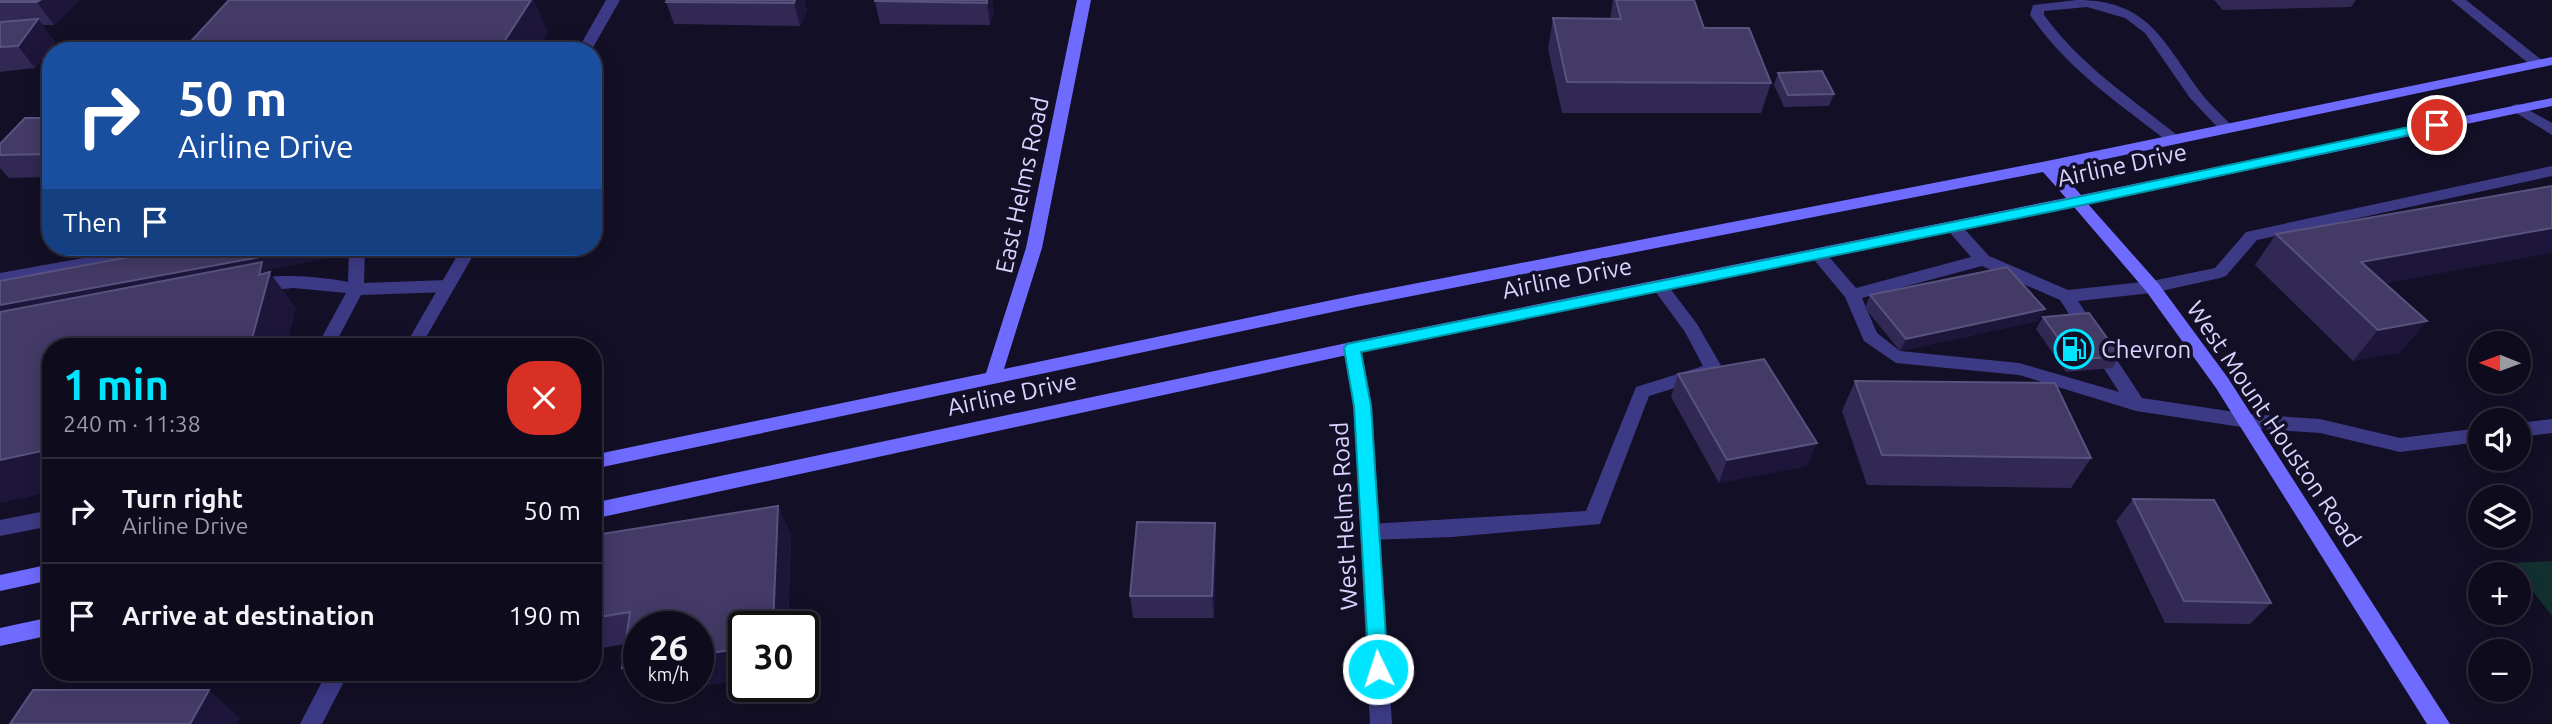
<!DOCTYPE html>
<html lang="en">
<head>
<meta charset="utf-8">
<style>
  :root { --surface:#0e0b1c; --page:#1c1929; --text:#f1f3f6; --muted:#9b9ba3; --line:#2e2b3b; --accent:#00e5ff }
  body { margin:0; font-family:Ubuntu,sans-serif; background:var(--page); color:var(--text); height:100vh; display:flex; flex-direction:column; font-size:26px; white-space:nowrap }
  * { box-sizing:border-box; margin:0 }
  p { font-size:23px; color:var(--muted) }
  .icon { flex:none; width:38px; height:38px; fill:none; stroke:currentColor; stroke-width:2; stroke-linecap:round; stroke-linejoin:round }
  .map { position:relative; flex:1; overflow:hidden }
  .panel { position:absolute; left:42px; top:338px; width:560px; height:343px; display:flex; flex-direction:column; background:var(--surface); border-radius:28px; box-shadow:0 4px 18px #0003,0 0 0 2px var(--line) }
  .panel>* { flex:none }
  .banner { position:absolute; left:42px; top:42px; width:560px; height:214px; border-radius:28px; box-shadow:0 4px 18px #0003,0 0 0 2px var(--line); background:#1a4fa0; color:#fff; overflow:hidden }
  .needle { width:46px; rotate:271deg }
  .buttons { position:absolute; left:2468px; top:331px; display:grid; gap:14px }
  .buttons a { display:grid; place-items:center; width:63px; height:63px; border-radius:50%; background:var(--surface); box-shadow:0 4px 18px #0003,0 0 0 2px var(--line); font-size:35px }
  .speed { position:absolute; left:623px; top:611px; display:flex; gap:14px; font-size:35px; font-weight:700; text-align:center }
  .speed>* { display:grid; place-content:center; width:91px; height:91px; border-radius:50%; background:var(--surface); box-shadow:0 4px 18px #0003,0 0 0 2px var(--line); line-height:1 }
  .speed small { font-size:18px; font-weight:400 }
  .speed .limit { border:4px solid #111; border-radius:10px; background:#fff; color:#111 }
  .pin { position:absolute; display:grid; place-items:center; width:60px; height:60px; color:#fff; margin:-30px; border:4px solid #fff; border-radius:50%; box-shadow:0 2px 7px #0007 }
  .me { position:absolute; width:77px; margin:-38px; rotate:356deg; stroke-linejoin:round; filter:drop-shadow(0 0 5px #0008) }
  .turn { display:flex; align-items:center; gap:24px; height:147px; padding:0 21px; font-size:32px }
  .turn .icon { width:91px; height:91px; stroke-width:2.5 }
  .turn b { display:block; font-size:49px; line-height:60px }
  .then { display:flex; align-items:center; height:66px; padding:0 21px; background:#0003; gap:14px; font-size:26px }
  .round { display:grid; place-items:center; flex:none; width:74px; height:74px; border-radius:28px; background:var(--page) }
  .headline { display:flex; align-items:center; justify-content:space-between; height:119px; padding:0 21px }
  h1 { font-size:42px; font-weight:600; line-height:52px; color:var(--accent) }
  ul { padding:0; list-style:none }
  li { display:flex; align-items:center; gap:21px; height:105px; padding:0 21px; border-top:2px solid var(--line) }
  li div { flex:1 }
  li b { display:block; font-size:26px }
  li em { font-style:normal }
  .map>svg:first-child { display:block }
  .green { fill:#12302f }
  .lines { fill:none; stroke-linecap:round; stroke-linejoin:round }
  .lane { fill:#3d3a85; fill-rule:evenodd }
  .street { fill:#3d3a85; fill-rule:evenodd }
  .secondary { fill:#6f6bff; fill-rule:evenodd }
  .wall { fill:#312854 }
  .shaded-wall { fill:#1d163a }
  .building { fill:#433a66; stroke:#5a527e; stroke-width:2 }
  .route { fill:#00e5ff; stroke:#0095a6; stroke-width:2 }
  .labels { text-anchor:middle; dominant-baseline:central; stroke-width:7; stroke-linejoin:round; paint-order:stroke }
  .street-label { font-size:24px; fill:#d9d4ff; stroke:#130f26 }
  .poi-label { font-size:24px; fill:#d9d4ff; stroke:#130f26; text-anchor:start }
</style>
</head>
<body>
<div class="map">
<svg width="2552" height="724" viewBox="0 0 2552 724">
  <rect width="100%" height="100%" fill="#130f26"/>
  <!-- green -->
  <path class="green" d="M 2552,561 L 2552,616 L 2511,563 Z"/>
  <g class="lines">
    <!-- lane -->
    <path class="lane" d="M 2077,0 C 2147,0 2162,39 2198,89 C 2207,102 2220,113 2231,125 L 2233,128 L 2231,131 L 2221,131 L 2190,98 L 2145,33 L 2125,18 L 2087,7 L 2044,11 L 2044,15 C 2082,67 2129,96 2178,136 L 2180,139 L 2178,142 L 2168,142 C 2115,100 2070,72 2030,15 L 2033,5 Z
      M 2451,0 L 2466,0 L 2543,61 L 2543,67 L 2533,67 Z
      M 2518,104 L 2552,123 L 2552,135 L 2513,111 L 2511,108 L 2513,105 Z
      M 2552,166 L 2552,176 L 2257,240 L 2226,276 L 2220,278 L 2152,293 L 2078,301 L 2142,398 L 2248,414 L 2320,419 L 2400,438 L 2480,428 L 2480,442 L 2400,452 L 2320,433 L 2248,428 L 2136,411 L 2019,375 L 1896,363 L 1864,341 L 1845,297 L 1810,255 L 1812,251 L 1824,251 L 1856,288 L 1971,257 L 1945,227 L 1953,222 L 1959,223 L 1989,256 L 2068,290 L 2152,281 L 2215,268 L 2246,232 ZM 1982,266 L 2060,300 L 2119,392 L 2019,363 L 1900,351 L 1877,333 L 1862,298 Z
      M 144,247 L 180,247 L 172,252 L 0,285 L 0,273 Z
      M 349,247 L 365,247 L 364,283 L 448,280 L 456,286 L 448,292 L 361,295 L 334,346 L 317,346 L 346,293 L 293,288 L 255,292 L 247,286 C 260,269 328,278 348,282 Z
      M 1660,281 L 1666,283 L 1697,324 L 1723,369 L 1720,374 L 1649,396 L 1600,524 L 1452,537 L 1370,540 L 1363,538 L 1360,532 L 1363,526 L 1370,524 L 1586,511 L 1636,387 L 1703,366 L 1685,332 L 1652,287 Z
      M 2552,419 L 2552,433 L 2518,437 L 2518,423 Z
      M 51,510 L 51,526 L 0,536 L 0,520 Z"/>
    <!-- street -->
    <path class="street" d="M 606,0 L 620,0 L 591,51 L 577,51 Z
      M 462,247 L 478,247 L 421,346 L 405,346 Z
      M 1352,342 L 1358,344 L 1361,348 L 1372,406 L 1392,724 L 1370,724 L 1354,406 L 1343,348 L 1346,344 Z
      M 327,672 L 349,672 L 322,724 L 300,724 Z"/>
    <!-- secondary -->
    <path class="secondary" d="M 1077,0 L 1091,0 L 1042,248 L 1004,369 L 1356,295 L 2047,161 L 2552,57 L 2552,65 L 2058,169 L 2081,195 L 2552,98 L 2552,106 L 2088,204 L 2158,283 L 2228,378 L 2450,724 L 2427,724 L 2216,388 L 2146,291 L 2074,207 L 1375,349 L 593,519 L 593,503 L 1375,337 L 2066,198 L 2043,172 L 1356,307 L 593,469 L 593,455 L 986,373 L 1026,248 Z
      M 51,564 L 51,580 L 0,591 L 0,575 Z
      M 51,617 L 51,635 L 0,646 L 0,628 Z"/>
  </g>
  <!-- wall -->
  <path class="wall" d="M 0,0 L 80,0 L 54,25 L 42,25 L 55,42 L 35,68 L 0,72 Z
    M 667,0 L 804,0 L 807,11 L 800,26 L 674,24 L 666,2 Z
    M 992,0 L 994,12 L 990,25 L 880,24 L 875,1 Z
    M 1613,0 L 1694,0 L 1704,28 L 1771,83 L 1761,113 L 1562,113 L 1548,49 L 1553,18 L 1610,19 Z
    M 2214,0 L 2356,0 L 2351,7 L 2223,10 Z
    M 1778,73 L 1834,94 L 1829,106 L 1784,107 L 1774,85 Z
    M 51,118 L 51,177 L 9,178 L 0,168 L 0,144 Z
    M 2276,234 L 2386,284 L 2401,352 L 2353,361 L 2255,265 Z
    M 1870,295 L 2038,321 L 1900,351 L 1865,308 Z
    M 2043,317 L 2120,356 L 2112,368 L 2066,372 L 2036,329 Z
    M 1678,374 L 1807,466 L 1719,483 L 1671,397 Z
    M 1855,381 L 2091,458 L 2071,488 L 1867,485 L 1842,411 Z
    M 2133,499 L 2271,603 L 2250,624 L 2165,623 L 2116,521 Z
    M 778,506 L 791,535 L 788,626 L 744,626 L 744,679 L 641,697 L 622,668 L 626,644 L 601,648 L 593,636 L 593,549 Z
    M 1216,545 L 1214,618 L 1133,618 L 1130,596 Z"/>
  <!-- shaded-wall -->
  <path class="shaded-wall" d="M 40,0 L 80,0 L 54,25 L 37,2 Z
    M 531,0 L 534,0 L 548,32 L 537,51 L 498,51 Z
    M 795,0 L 804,0 L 807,11 L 800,26 L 794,3 Z
    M 987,0 L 992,0 L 994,12 L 990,25 L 987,3 Z
    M 38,19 L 55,42 L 35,68 L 18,46 Z
    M 2552,228 L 2552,253 L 2338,292 L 2361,262 Z
    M 314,247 L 343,247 L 341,256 L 268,270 L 296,308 L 287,346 L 250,346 L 0,320 L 0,305 Z
    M 2045,309 L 2038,321 L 1900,351 L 1906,339 Z
    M 2427,321 L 2401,352 L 2353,361 L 2378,330 Z
    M 1817,443 L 1807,466 L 1719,483 L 1727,460 Z
    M 51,449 L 51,492 L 0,503 L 0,460 Z
    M 778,506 L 791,535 L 788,626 L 773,626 Z
    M 1215,523 L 1216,545 L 1214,618 L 1212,596 Z
    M 744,648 L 744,679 L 641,697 L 622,668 L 639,666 L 639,686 L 698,686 L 698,655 Z
    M 209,690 L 240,718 L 236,724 L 190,724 Z"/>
  <!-- building -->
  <path class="building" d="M 0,0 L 40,0 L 37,2 L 0,2 Z
    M 229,0 L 531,0 L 498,51 L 182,51 Z
    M 667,0 L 795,0 L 794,3 L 666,2 Z
    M 875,0 L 987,0 L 987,3 L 875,1 Z
    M 1616,0 L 1694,0 L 1704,28 L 1749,28 L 1771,83 L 1567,82 L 1553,18 L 1621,19 Z
    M 38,19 L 18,46 L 0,47 L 0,22 Z
    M 1822,71 L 1834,94 L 1788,95 L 1778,73 Z
    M 25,118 L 51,118 L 51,154 L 0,155 L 0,144 Z
    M 2552,186 L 2552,228 L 2361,262 L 2427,321 L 2378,330 L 2276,234 Z
    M 183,247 L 314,247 L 0,305 L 0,281 Z
    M 262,262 L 259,275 L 270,272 L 250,346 L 51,346 L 51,449 L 0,460 L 0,312 Z
    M 2007,267 L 2045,309 L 1906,339 L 1870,295 Z
    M 2089,313 L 2120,356 L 2074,360 L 2043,317 Z
    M 1764,359 L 1817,443 L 1727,460 L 1678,374 Z
    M 1855,381 L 2055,383 L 2091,458 L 1882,455 Z
    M 2133,499 L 2214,500 L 2271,603 L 2184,601 Z
    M 778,506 L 773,626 L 744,626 L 744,648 L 698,655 L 698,626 L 639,626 L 639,666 L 622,668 L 630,612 L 593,618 L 593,549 L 595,535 Z
    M 1137,522 L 1215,523 L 1212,596 L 1130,596 Z
    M 33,690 L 209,690 L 190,724 L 10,724 Z"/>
  <!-- route -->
  <path class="route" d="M 2437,121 L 2442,122 L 2442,128 L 2078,206 L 1361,352 L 1371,406 L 1388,669 L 1385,675 L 1378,678 L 1371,675 L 1369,669 L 1354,406 L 1344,348 L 1347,344 L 2078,197 Z"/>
  <!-- icons -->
  <defs>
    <symbol id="fuel-ring" viewBox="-11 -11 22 22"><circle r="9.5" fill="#130f26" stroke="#00e5ff" stroke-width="1.5"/><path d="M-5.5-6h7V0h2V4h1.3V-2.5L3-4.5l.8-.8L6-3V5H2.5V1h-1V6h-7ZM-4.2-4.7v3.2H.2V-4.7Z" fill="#00e5ff"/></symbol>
  </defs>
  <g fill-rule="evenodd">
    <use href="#fuel-ring" x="2052" y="327" width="44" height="44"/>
  </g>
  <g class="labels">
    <!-- street labels -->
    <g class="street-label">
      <text transform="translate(2122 165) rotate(-12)">Airline Drive</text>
      <text transform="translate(1022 185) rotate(-78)">East Helms Road</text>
      <text transform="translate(1567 278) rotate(-11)">Airline Drive</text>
      <text transform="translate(1012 394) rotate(-12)">Airline Drive</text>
      <text transform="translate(2274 424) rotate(56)">West Mount Houston Road</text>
      <text transform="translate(1344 516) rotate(-93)">West Helms Road</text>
    </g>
    <!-- poi labels -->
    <g class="poi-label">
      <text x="2101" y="349">Chevron</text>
    </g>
  </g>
</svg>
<div class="buttons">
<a><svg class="needle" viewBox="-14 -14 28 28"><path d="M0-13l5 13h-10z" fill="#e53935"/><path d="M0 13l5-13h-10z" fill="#9b9ba3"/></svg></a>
<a><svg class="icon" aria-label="sound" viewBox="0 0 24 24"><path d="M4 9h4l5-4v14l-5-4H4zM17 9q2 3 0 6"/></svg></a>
<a><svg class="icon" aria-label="layers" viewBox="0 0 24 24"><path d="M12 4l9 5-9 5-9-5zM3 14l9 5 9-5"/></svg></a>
<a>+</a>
<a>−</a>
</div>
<div class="speed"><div>26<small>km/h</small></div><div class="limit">30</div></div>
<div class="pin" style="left:2437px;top:125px;background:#d93025"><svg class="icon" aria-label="arrive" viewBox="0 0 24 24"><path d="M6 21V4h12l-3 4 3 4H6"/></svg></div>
<svg class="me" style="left:1378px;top:669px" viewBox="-20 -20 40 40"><circle r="17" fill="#00e5ff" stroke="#fff" stroke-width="3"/><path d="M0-11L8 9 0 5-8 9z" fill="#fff"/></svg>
<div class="banner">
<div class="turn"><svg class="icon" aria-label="right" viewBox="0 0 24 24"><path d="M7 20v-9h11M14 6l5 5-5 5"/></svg><div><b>50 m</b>Airline Drive</div></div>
<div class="then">Then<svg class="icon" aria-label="arrive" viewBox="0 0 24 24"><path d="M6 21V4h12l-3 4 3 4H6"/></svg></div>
</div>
<section class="panel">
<div class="headline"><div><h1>1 min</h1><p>240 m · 11:38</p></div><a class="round" style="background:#d93025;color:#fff"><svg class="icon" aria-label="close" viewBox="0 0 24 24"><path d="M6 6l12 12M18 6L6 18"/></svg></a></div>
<ul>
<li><svg class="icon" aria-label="right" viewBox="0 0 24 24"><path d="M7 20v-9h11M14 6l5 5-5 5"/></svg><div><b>Turn right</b><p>Airline Drive</p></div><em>50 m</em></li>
<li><svg class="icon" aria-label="arrive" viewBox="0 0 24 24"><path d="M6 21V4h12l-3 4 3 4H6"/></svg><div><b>Arrive at destination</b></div><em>190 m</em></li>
</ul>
</section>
</div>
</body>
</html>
